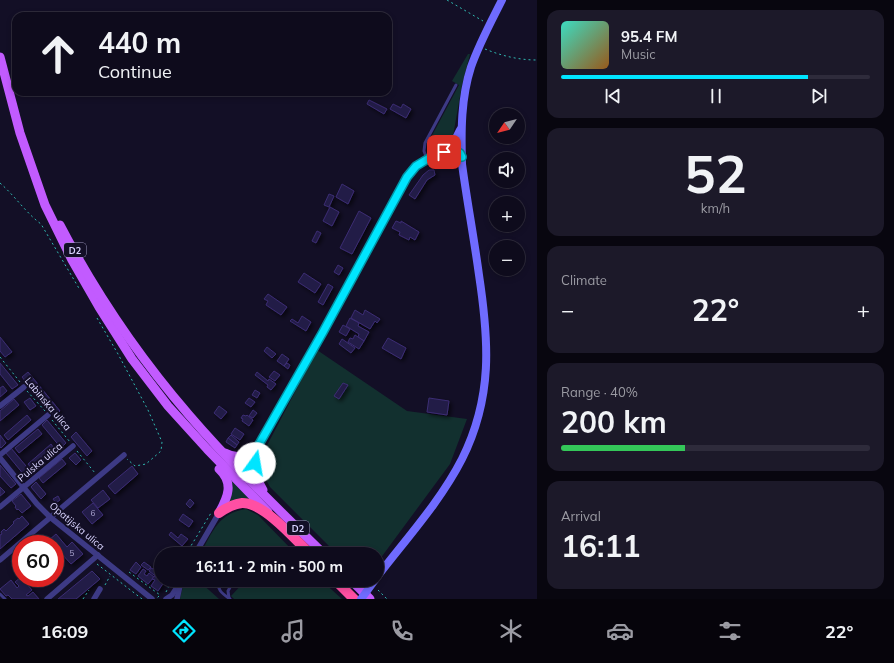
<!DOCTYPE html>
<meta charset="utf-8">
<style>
:root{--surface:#0e0b1c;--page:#1c1929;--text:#f1f3f6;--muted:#9b9ba3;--line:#2e2b3b;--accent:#00e5ff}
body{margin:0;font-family:Mulish,sans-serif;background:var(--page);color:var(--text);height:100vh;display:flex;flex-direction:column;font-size:15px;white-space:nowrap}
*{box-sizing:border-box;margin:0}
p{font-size:13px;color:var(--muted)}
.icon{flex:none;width:22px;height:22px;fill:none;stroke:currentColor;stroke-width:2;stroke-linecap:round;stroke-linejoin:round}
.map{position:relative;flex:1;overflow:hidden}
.panel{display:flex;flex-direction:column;gap:10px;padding:10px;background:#08060f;width:357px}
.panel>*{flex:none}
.guide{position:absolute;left:12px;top:12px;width:380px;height:84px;border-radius:12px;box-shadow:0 2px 6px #0003,0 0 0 1px var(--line);background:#0e0b1c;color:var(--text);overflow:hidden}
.needle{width:26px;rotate:235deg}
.fabs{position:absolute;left:489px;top:108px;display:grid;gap:8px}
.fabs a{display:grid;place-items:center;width:36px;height:36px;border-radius:50%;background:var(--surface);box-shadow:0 2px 6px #0003,0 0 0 1px var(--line);font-size:20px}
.speed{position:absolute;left:12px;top:535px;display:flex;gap:8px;font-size:20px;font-weight:700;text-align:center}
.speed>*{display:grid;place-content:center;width:52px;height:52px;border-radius:50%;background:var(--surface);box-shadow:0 2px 6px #0003,0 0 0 1px var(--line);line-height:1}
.speed .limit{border:6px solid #d22;background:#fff;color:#111}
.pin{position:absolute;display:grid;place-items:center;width:34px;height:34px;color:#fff;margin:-17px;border-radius:8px;box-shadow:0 2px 6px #0006}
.me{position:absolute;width:44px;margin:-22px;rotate:13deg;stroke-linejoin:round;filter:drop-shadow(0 0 3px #0008)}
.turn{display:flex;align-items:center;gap:14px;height:84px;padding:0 20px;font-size:18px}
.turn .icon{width:52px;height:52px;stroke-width:2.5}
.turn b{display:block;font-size:28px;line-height:34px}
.big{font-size:30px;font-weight:700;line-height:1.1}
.panel .widget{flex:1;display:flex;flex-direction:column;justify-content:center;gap:6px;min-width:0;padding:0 14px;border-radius:12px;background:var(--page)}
.panel .dial{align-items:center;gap:0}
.dial b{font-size:52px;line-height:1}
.song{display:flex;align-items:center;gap:12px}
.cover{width:48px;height:48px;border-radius:6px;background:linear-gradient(135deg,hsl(170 70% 55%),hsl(30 70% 35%))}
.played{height:4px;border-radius:2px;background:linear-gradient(90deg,var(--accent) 80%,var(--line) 80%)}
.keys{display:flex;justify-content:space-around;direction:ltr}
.heat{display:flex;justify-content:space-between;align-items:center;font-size:22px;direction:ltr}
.charge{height:6px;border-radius:3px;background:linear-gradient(90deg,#34c759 40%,var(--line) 0)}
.trip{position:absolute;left:154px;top:547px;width:230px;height:40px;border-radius:20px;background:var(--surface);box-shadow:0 2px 6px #0003,0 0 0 1px var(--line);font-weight:700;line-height:40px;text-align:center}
.menu{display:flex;height:64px;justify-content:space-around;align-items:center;background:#06040b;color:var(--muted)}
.menu .icon{width:28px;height:28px}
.menu .on{color:var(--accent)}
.menu b{font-size:18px;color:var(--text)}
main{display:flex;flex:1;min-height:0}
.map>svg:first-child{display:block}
</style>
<main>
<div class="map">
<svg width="537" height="599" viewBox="0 0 537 599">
<defs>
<filter id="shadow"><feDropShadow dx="2.5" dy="2.5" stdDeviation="2" flood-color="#0009"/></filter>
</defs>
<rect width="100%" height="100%" fill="#130f26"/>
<g fill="#12302f">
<path d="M468 54H470L462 85 453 136C449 146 441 154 429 151L427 146 428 143 459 85 452 81Z"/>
<path d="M317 350 407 411 467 419 450 464 377 563V554H337L270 487 262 472 261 462 263 453Z"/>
<path d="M254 453 256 481 232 459Z"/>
<path d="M228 478 256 504H229Z"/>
<path d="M246 509 258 515 296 554H237L232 550 228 554H200C213 532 218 513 246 509Z"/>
<path d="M185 580H201L200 582 219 599H180L181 594Z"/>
<path d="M246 580H321L342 599H234L231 596Z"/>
</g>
<g fill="#241b47" stroke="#3b2d73" filter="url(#shadow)">
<path d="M369 100 387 109 384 114 367 104Z"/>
<path d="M393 104 401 108 403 104 411 109 406 118 390 109Z"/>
<path d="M429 170H434L435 175 427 180 415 199 409 195 423 175Z"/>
<path d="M342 184 354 191 348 204 336 197Z"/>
<path d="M329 194 334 196 329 207 324 205Z"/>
<path d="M330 207 339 212 332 226 323 221Z"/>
<path d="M359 211 371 218 352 254 340 248Z"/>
<path d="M396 221 401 223V221L419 232 415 240 410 237 409 240 399 235 400 232 392 228Z"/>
<path d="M317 231 321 233 316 243 312 241Z"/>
<path d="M338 265 343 268 339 275 334 272Z"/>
<path d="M304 273 321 284 315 293 298 282Z"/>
<path d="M328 284 333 287 323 305 318 302Z"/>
<path d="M268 294 287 307 281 315 266 305 268 301 264 299Z"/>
<path d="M355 310 363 315 365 310 380 319 377 323 375 321 370 329 351 318Z"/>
<path d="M302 316 311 322 306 331 290 321 292 319 298 323Z"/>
<path d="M350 318 359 323 358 326 369 332 364 341 358 337 359 334 346 326Z"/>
<path d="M343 325 350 329 346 336 339 332Z"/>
<path d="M355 335 364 341 359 349 348 342 350 338 353 339Z"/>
<path d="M0 337 12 352 5 357 0 351Z"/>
<path d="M388 338 406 348 401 359 382 348Z"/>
<path d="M342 339 355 348 351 353 339 344Z"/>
<path d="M267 347 276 354 272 358 264 351Z"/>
<path d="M282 354 289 359 284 366 277 361Z"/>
<path d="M0 363 18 385 12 389 0 374Z"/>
<path d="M287 363 290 365 288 369 284 366Z"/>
<path d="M274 371 280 375 275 381 269 377Z"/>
<path d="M28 372 60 411 54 416 22 377Z"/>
<path d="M257 372 268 381 269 379 276 384 271 390 267 387 268 385 255 375Z"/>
<path d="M343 383 348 385 339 399 334 396Z"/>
<path d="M3 386 7 391 0 397V388Z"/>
<path d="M255 390 260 393 257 398 252 395Z"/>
<path d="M30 398 36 406 30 410 24 402Z"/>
<path d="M249 398 255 402 251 407 245 403Z"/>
<path d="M429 398 449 401 447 415 427 412Z"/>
<path d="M14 399 19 405 0 421V411Z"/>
<path d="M219 406 227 412 221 419 214 413Z"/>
<path d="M253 410 257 413 253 418 249 416Z"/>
<path d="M27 415 31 420 8 440 4 435Z"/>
<path d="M243 415 246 416 247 415 253 420 249 426 242 421 243 419 241 418Z"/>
<path d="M47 420 66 443 61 448 42 425Z"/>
<path d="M235 428 244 434 240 440 231 434Z"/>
<path d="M38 429 42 434 19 453 15 448Z"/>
<path d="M76 432 92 451 87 456 71 437Z"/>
<path d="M0 435 6 443 1 448 0 447Z"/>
<path d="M231 435 239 442 237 445 228 438Z"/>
<path d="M228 438 237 445 235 448 226 442Z"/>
<path d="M51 444 55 450 32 469 28 464Z"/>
<path d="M11 448 31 472 25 476 6 453Z"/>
<path d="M75 453 81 460 76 465 69 458Z"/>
<path d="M62 459 66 464 43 483 39 478Z"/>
<path d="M0 465 16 484 11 488 0 476Z"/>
<path d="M132 466 138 474 115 494 108 486Z"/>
<path d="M36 482 46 494 41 499 31 487Z"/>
<path d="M0 487 5 492 0 496Z"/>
<path d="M103 490 110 499 98 508 91 500Z"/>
<path d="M21 494 31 506 22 513 18 509 17 510 15 507 16 506 12 501Z"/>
<path d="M58 496 60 500 56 503 53 499Z"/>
<path d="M190 499 194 503 190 508 186 504Z"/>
<path d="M93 503 103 515 92 524 82 512Z"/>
<path d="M183 514 193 521 189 527 179 520Z"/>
<path d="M22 516 29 524 0 549V535L2 534 1 532 4 529 6 531 14 523 13 522 18 518 19 519Z"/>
<path d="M171 532 178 538 181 534 188 539 182 546 169 535Z"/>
<path d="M56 534 67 547 72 542 83 554 71 564 61 553 57 556 55 553V544H53L49 540Z"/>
<path d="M21 552V569L19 571 11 561Z"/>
<path d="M136 562 141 567 136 574 130 570Z"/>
<path d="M144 562 151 567 148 570 141 565Z"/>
<path d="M157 565 159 567 154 575 149 571 151 568 153 569Z"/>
<path d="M160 567H161V579L154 575Z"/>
<path d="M143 569 146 571 144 574 147 576 149 573 154 577 148 584 138 576Z"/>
<path d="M92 571 100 579 76 599H58Z"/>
<path d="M154 576 164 582 158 591 151 586 155 580 152 579Z"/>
<path d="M21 577 32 590 26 595 28 596 33 592 39 599H12L8 595 6 596 0 589 11 580 17 588 19 586 15 582Z"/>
</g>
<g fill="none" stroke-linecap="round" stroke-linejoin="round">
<g stroke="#2fb8b0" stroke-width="1" stroke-dasharray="2 3" stroke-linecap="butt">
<path d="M447 0 483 21"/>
<path d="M485 49C502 56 519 60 537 60"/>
<path d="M0 183C15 196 26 213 41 224L80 290"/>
<path d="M97 318 118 354 148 410 162 442 161 451 146 464 135 466 127 459"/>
<path d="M0 357 20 382"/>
<path d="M27 391 45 411"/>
<path d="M52 420 70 442"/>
<path d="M77 451 95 473"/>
<path d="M186 554 211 513"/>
<path d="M97 564 142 599"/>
<path d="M129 572 160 595 157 598"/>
<path d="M105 585 110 576"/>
<path d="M378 590 387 599"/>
<path d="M166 592 172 580"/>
<path d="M83 599 89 590"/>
</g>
<g stroke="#3d3a85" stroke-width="3">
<path d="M427 159 424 151 425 143 456 85"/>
<path d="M219 580C216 590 223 594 230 599"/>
<path d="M0 594 5 599"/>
<path d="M229 598 228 591 234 580"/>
</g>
<g stroke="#3d3a85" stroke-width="5.5">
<path d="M0 406 24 387"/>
<path d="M258 446 323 332 407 177C415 165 423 161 436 156 445 153 451 148 460 153L462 157 451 158 437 156"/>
<path d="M0 455 48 415"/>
<path d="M0 458 37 504 50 517 152 599"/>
<path d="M0 507 73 446"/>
<path d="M195 554 219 513"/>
<path d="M0 560 124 455"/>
<path d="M47 599 98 555"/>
<path d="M94 599 100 589"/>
<path d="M166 599 172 595 181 581"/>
<path d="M177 599 180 586"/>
</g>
<g stroke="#6f6bff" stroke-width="8">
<path d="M444 152 454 142 460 130"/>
<path d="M377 577C406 539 440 502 462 459 493 397 489 341 479 275 474 238 467 201 462 164 461 131 461 98 471 67 479 44 491 22 502 0"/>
</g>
<g stroke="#c25bff" stroke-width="9">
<path d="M0 57 20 133 45 205 72 260 99 307 132 359 168 406 207 449 268 512"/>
<path d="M60 225C95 292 139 357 189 415 231 464 278 509 324 554"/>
<path d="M258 446C254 462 254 475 263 490"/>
<path d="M225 453C238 460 248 456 258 446"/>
<path d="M219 513C228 497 234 483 219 469"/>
<path d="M351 580 370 599"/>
</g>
<g stroke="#ff4fa3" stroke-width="10">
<path d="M219 513C226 508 233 504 242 503 263 502 295 539 310 554"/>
<path d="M335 580 354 599"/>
</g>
<path stroke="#6f6bff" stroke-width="8" d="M361 599 375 580"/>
</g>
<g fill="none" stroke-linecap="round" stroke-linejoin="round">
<defs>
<path id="route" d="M255 463 258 446 323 332 407 177 416 166 431 157 437 156 451 158 462 157 460 153 454 151 444 152"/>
</defs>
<use href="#route" stroke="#0095a6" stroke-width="10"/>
<use href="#route" stroke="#00e5ff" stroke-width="7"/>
</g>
<g text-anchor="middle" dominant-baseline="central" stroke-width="4" stroke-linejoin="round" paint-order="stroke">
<g font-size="8" fill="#aca6d1">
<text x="93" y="513">6</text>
<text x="72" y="553">5</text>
</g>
<g fill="#130f26" stroke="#9e99be" stroke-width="1">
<rect x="64" y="243" width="22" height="14" rx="3"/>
<rect x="287" y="521" width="22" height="14" rx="3"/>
</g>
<g font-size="9" font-weight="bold" fill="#d9d4ff">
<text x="75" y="250">D2</text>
<text x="298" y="528">D2</text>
</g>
<g font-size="10" fill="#d9d4ff" stroke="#130f26">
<text transform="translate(48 404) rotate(50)">Labinska ulica</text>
<text transform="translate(40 462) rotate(-40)">Pulska ulica</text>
<text transform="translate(77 526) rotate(40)">Opatijska ulica</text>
</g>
</g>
</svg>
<div class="fabs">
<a><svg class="needle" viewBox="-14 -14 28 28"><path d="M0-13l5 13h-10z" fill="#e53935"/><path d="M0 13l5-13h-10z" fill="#9b9ba3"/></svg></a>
<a><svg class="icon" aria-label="sound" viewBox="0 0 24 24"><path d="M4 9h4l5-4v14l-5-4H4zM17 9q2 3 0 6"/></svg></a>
<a>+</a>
<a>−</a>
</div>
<div class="speed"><div class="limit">60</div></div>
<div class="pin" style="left:444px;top:152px;background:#d93025"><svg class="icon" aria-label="arrive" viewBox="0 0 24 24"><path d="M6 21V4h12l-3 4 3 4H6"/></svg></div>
<svg class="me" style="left:255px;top:463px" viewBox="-20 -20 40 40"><circle r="19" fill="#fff"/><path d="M0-13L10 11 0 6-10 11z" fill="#00e5ff"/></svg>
<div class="trip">16:11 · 2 min · 500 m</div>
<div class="guide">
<div class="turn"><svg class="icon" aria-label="ahead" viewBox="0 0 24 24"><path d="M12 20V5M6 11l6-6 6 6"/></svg><div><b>440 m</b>Continue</div></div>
</div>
</div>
<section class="panel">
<div class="widget">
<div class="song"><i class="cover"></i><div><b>95.4 FM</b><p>Music</p></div></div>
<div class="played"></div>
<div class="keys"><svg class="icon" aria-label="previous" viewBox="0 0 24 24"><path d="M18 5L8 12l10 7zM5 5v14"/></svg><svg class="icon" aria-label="pause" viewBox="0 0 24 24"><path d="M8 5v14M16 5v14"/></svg><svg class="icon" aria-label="next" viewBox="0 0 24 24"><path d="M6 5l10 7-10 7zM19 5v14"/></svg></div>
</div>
<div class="widget dial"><b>52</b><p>km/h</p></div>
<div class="widget"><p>Climate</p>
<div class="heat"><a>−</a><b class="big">22°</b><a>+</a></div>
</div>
<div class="widget"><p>Range · 40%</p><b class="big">200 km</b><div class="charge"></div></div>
<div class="widget"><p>Arrival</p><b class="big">16:11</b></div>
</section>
</main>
<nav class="menu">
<b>16:09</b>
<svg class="icon on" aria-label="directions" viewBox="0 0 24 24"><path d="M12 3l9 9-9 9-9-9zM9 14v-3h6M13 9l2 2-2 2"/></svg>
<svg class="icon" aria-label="music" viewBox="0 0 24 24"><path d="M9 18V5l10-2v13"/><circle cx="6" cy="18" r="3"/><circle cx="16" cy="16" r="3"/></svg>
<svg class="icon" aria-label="phone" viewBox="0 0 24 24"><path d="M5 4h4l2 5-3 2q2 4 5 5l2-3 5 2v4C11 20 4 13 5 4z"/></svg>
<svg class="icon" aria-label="climate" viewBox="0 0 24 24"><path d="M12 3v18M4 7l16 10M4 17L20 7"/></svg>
<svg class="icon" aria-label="car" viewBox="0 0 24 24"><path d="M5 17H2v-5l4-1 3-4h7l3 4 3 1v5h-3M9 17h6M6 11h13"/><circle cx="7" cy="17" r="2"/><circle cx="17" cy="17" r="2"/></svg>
<svg class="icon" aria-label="filters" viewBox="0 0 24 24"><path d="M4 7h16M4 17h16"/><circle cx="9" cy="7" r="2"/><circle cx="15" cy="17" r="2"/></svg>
<b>22°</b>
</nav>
